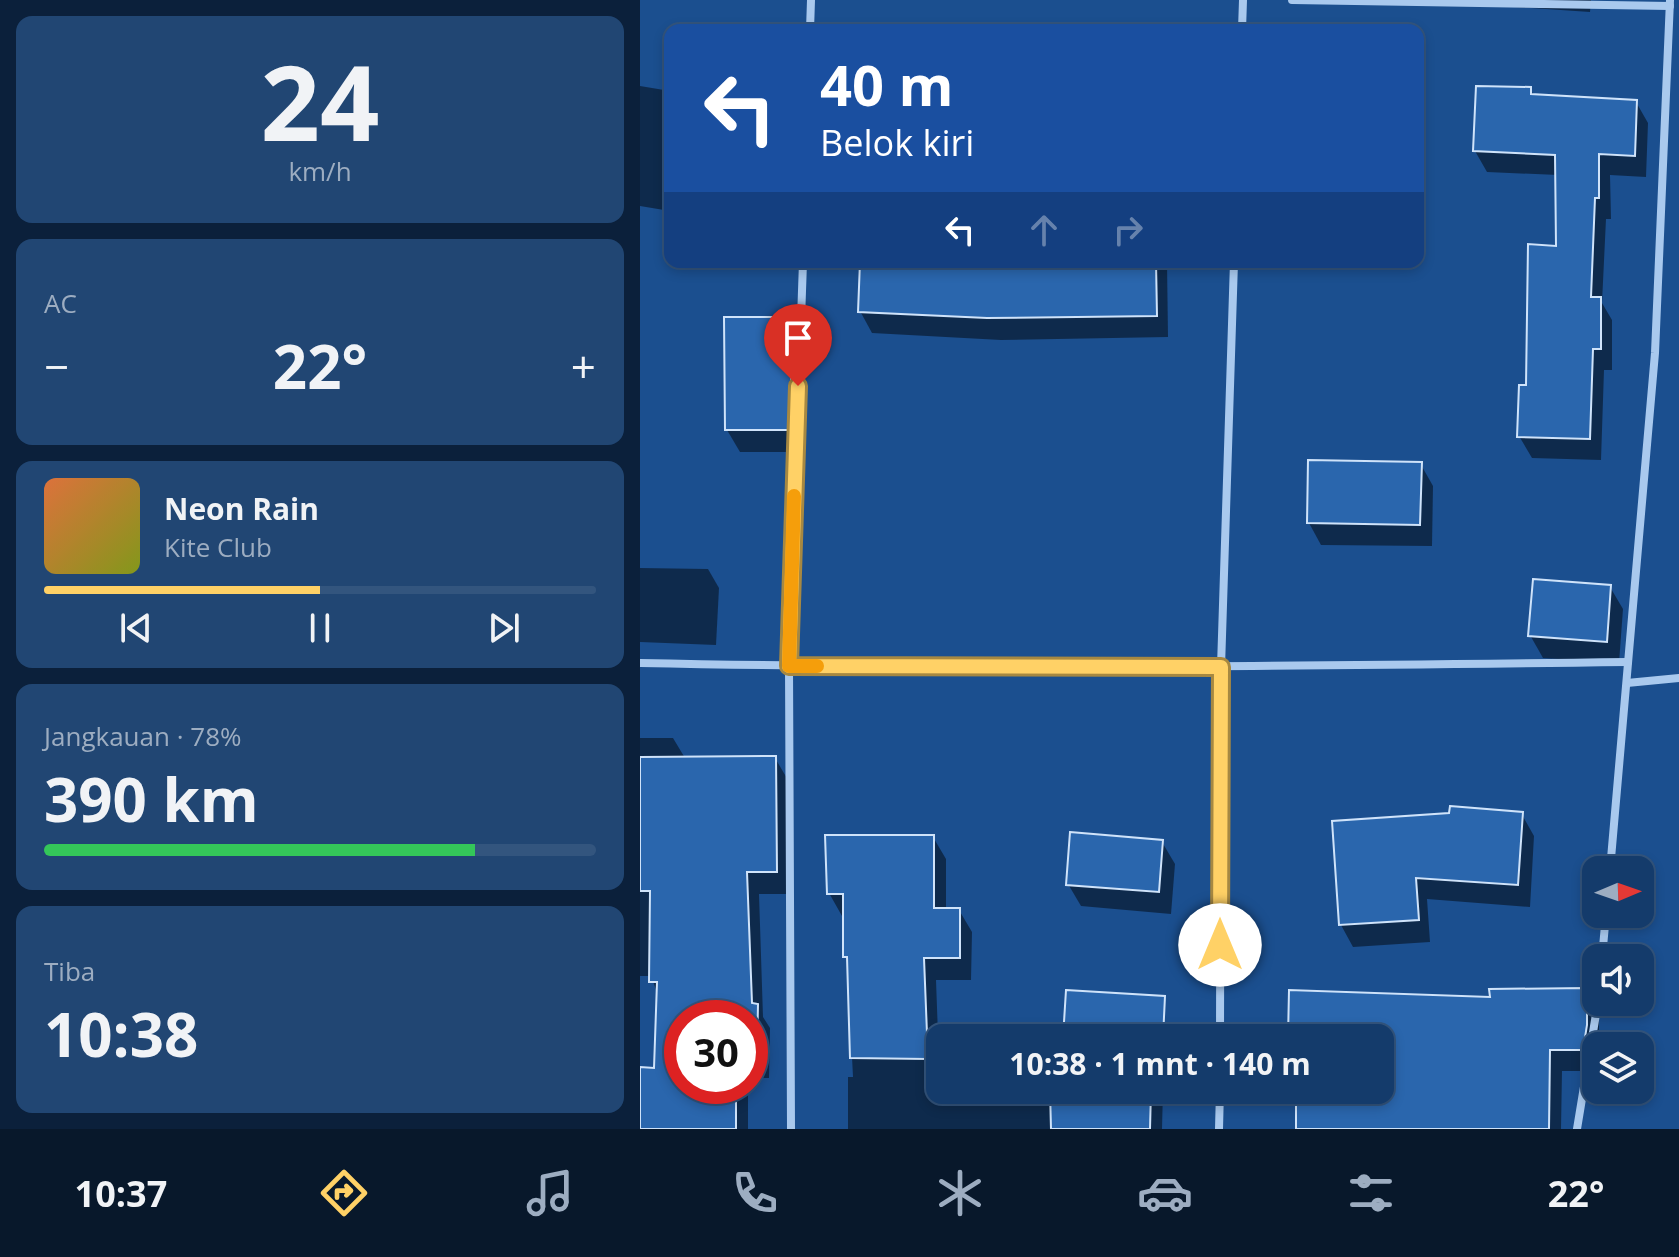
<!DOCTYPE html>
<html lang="id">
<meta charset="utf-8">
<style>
:root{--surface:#143b6b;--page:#214673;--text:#f1f3f6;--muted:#9dadc1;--line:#33557e;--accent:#ffd166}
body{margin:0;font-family:"Open Sans",sans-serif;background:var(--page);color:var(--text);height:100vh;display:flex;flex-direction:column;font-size:30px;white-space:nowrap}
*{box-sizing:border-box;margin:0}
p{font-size:26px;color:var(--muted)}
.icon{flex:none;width:44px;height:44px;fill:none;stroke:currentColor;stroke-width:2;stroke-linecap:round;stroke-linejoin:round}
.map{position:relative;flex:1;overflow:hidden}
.drawer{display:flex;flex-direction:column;gap:16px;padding:16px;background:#0b203b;width:640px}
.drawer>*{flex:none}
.banner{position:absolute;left:24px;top:24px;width:760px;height:244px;border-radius:16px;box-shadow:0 4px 12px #0003,0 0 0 2px var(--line);background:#1a4fa0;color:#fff;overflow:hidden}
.needle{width:52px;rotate:88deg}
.fabs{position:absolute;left:942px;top:856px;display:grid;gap:16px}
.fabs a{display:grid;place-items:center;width:72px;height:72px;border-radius:16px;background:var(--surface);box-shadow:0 4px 12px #0003,0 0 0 2px var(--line);font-size:40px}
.speed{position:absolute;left:24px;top:1000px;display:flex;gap:16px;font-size:40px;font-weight:700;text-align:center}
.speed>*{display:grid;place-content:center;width:104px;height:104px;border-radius:50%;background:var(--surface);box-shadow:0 4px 12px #0003,0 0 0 2px var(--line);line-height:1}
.speed .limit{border:12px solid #d22;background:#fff;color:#111}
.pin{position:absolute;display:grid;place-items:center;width:68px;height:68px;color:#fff;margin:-82px -34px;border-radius:50% 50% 50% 0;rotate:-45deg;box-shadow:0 0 8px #0007}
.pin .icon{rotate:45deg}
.me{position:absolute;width:88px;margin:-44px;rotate:0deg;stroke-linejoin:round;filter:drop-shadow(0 0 6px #0008)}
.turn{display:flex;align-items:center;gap:28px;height:168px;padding:0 24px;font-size:36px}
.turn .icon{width:104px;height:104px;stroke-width:2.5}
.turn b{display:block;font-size:56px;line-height:68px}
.lanes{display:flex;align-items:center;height:76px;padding:0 24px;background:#0003;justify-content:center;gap:40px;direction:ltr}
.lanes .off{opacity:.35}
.big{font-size:60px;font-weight:700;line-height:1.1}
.drawer .widget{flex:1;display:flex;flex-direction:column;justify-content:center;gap:12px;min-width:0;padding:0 28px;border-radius:16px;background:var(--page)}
.drawer .dial{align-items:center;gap:0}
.dial b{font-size:104px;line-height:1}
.song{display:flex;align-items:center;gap:24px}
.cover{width:96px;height:96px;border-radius:12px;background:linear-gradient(135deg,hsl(20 70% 55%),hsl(70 70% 35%))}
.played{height:8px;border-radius:4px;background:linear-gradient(90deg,var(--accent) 50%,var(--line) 50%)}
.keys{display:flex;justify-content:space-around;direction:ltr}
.heat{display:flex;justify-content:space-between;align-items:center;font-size:44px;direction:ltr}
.charge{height:12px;border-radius:6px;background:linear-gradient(90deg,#34c759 78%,var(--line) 0)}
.trip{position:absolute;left:286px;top:1024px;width:468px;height:80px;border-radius:16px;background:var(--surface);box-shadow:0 4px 12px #0003,0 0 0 2px var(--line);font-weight:700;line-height:80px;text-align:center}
.menu{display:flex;height:128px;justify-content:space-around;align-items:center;background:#08182b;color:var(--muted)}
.menu .icon{width:56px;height:56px}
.menu .current{color:var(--accent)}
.menu b{font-size:36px;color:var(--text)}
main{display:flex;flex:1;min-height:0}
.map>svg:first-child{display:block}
</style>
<main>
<section class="drawer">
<div class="widget dial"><b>24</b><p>km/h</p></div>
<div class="widget"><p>AC</p>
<div class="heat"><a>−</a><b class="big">22°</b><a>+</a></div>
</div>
<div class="widget">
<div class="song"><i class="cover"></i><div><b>Neon Rain</b><p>Kite Club</p></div></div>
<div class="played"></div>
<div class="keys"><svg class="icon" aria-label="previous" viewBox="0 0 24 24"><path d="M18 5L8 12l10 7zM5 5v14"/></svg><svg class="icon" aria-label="pause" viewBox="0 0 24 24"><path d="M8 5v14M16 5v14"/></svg><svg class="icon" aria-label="next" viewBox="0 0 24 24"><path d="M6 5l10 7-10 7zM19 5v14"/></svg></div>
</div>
<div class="widget"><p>Jangkauan · 78%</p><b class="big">390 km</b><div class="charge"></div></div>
<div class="widget"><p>Tiba</p><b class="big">10:38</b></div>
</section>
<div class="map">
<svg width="1039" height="1129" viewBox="0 0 1039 1129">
<rect width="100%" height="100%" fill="#1b4f8f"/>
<g fill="#0007">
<path d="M857 0H951L950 12 860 6Z"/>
<path d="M0 86 30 91V211L0 206Z"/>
<path d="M890 89 895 97 996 102 1008 123 1006 177 970 175 971 219H966L962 303 972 320V370H964L961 460 892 458 879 436 918 248V175L847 172 835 151Z"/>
<path d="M222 262H527L528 337 361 340 232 333 220 311Z"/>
<path d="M152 319 164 342 162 452H100L87 430Z"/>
<path d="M780 463 793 486 792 546 681 545 669 523Z"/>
<path d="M0 568 68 569 79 588 76 645 0 642Z"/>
<path d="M970 587 983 609 979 663 903 658 890 635Z"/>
<path d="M0 738H33L45 758H135L148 780 149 894H119L123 1017 130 1028 129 1078H110V1018H42V1086H108V1129H0V1069L16 1070 18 995 11 976H0Z"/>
<path d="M881 813 894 836 890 907 787 899 790 942 713 947 701 925 811 815Z"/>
<path d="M293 837 306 859V910H319L332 932 331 980H296L300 1090H523L522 1129H208V1077H213L205 916H202L189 893Z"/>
<path d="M522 842 535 864 531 914 441 906 428 884Z"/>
<path d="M946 990 959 1012V1046H956L955 1071H922L921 1129H658V1090H740V1038H650L852 999Z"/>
</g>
<g fill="#2a66ad" stroke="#cfe3fa" stroke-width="2">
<path d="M836 86 891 87V94L997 100 995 156 959 154V198H955L951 297H961V349H953L950 439 877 437 879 385H886L888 244 916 246 915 155 833 151Z"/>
<path d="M220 262H516L517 316 347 318 218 312Z"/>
<path d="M84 317H153L150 430H85Z"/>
<path d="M668 460 782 462 780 525 667 523Z"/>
<path d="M893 579 971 585 967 642 888 636Z"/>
<path d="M136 756 137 872H107L112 1003 118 1004 117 1056H110V1018H42V1086H96V1129H0V1067L14 1068 17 982H9L10 891H0V757Z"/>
<path d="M810 806 883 812 878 885 776 878 779 920 699 925 692 821 809 813Z"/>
<path d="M430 832 523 840 519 892 426 885Z"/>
<path d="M185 835H294V908H320V958H284L288 1059 210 1058 207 957H203V894H187Z"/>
<path d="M947 988V1025L943 1050H910L909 1129H656V1090H740V1038H648L649 990 850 997 849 989Z"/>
<path d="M426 990 525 996 523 1038H414H423Z"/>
<path d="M410 1090H511L510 1129H411Z"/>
</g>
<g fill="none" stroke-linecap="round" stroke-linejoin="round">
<g stroke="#a9c9ee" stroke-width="8">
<path d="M652 0 1030 6"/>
<path d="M170 30 171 0"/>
<path d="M602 30 603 0"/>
<path d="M0 663C329 670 659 666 988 662"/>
<path d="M987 683 1039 678"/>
<path d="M970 870 1015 353 1030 0"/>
<path d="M962 958 966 914"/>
<path d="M580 1038 581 667 594 262"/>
<path d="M151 1129 149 666 163 262"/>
<path d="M579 1129 580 1090"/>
<path d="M937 1129 958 1002"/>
</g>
</g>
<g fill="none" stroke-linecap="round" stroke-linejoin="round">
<defs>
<path id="route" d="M158 386 149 666 581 667 580 945"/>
</defs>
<use href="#route" stroke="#a68842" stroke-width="20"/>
<use href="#route" stroke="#ffd166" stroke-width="14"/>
<path stroke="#f59e0b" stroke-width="14" d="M154 496 149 666H177"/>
</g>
</svg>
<div class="fabs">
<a><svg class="needle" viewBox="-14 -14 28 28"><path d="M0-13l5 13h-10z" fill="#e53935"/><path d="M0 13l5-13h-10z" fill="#9dadc1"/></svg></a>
<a><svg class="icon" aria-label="sound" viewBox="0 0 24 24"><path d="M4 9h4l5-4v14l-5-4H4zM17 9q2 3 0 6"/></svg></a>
<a><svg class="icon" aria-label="layers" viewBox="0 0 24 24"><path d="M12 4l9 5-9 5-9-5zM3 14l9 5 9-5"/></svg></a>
</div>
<div class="speed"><div class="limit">30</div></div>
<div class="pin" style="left:158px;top:386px;background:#d93025"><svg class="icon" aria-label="arrive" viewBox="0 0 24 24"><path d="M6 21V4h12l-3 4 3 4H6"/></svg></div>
<svg class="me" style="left:580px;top:945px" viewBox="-20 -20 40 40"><circle r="19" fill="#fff"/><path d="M0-13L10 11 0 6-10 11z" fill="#ffd166"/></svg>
<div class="trip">10:38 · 1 mnt · 140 m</div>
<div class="banner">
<div class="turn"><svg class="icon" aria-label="left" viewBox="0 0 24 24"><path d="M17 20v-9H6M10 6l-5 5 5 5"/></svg><div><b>40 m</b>Belok kiri</div></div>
<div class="lanes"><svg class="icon" aria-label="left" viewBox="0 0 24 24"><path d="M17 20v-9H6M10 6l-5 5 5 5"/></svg><svg class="icon off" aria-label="ahead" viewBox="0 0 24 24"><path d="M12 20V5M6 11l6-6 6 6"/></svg><svg class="icon off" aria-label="right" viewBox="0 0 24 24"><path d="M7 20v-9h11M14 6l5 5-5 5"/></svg></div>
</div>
</div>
</main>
<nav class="menu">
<b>10:37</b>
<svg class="icon current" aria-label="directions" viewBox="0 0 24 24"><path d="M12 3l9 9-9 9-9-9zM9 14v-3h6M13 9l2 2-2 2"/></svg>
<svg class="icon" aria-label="music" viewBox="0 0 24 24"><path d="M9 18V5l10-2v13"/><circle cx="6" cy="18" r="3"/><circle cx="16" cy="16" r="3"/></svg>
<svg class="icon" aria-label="phone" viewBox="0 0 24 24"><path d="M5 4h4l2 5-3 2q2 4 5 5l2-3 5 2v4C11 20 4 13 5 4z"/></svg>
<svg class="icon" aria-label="climate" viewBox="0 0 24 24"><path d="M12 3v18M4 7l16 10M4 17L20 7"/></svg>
<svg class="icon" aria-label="car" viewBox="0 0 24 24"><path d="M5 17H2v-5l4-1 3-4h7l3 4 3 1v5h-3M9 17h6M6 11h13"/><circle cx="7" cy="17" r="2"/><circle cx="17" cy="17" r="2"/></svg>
<svg class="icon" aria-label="filters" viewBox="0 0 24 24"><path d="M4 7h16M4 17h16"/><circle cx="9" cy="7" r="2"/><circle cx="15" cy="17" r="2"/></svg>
<b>22°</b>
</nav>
